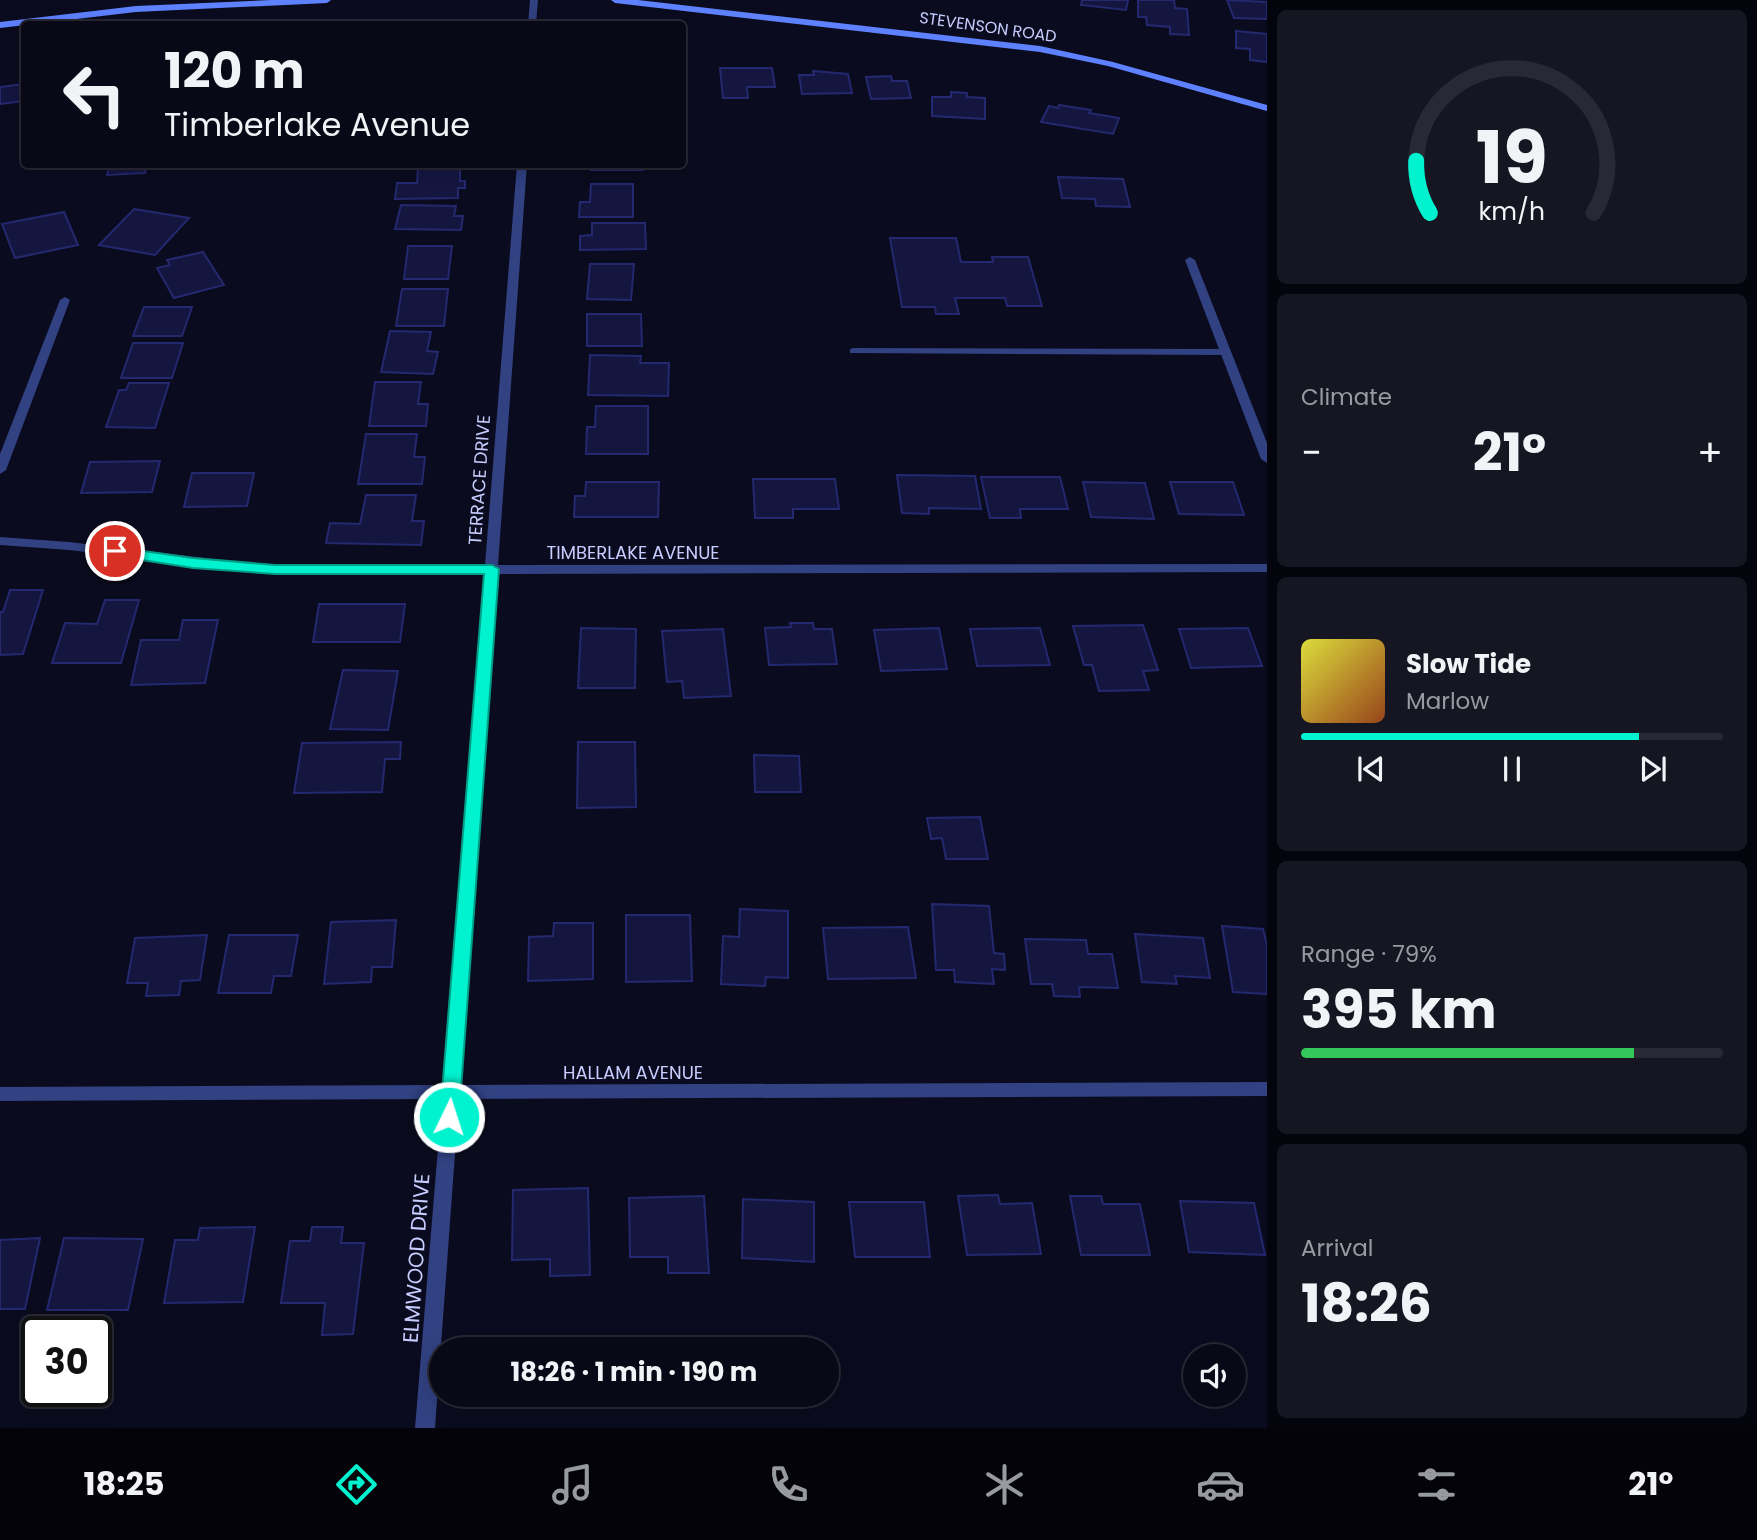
<!DOCTYPE html>
<meta charset="utf-8">
<style>
:root{--surface:#080816;--page:#161623;--text:#f1f3f6;--muted:#989aa1;--line:#292935;--accent:#00f2cf}
body{margin:0;font-family:Poppins,sans-serif;background:var(--page);color:var(--text);height:100vh;display:flex;flex-direction:column;font-size:26px;white-space:nowrap}
*{box-sizing:border-box;margin:0}
p{font-size:23px;color:var(--muted)}
.icon{flex:none;width:38px;height:38px;fill:none;stroke:currentColor;stroke-width:2;stroke-linecap:round;stroke-linejoin:round}
.map{position:relative;flex:1;overflow:hidden}
.details{display:flex;flex-direction:column;gap:10px;padding:10px;background:#04040c;width:490px}
.details>*{flex:none}
.hud{position:absolute;left:21px;top:21px;width:665px;height:147px;border-radius:7px;box-shadow:0 4px 18px #0003,0 0 0 2px var(--line);background:#080816;color:var(--text);overflow:hidden}
.controls{position:absolute;left:1183px;top:1344px;display:grid;gap:14px}
.controls a{display:grid;place-items:center;width:63px;height:63px;border-radius:50%;background:var(--surface);box-shadow:0 4px 18px #0003,0 0 0 2px var(--line);font-size:35px}
.speed{position:absolute;left:21px;top:1316px;display:flex;gap:14px;font-size:35px;font-weight:700;text-align:center}
.speed>*{display:grid;place-content:center;width:91px;height:91px;border-radius:50%;background:var(--surface);box-shadow:0 4px 18px #0003,0 0 0 2px var(--line);line-height:1}
.speed .limit{border:4px solid #111;border-radius:10px;background:#fff;color:#111}
.pin{position:absolute;display:grid;place-items:center;width:60px;height:60px;color:#fff;margin:-30px;border:4px solid #fff;border-radius:50%;box-shadow:0 2px 7px #0007}
.me{position:absolute;width:77px;margin:-38px;rotate:4deg;stroke-linejoin:round;filter:drop-shadow(0 0 5px #0008)}
.turn{display:flex;align-items:center;gap:24px;height:147px;padding:0 28px;font-size:32px}
.turn .icon{width:91px;height:91px;stroke-width:2.5}
.turn b{display:block;font-size:49px;line-height:60px}
.big{font-size:52px;font-weight:700;line-height:1.1}
.details .tile{flex:1;display:flex;flex-direction:column;justify-content:center;gap:10px;min-width:0;padding:0 24px;border-radius:10px;background:var(--page)}
.details .dial{align-items:center;gap:0}
.dial svg{height:182px;overflow:visible;fill:none;stroke:var(--line);stroke-width:7;stroke-linecap:round;text-anchor:middle}
.dial text{fill:var(--text);stroke:none}
.song{display:flex;align-items:center;gap:21px}
.cover{width:84px;height:84px;border-radius:10px;background:linear-gradient(135deg,hsl(60 70% 55%),hsl(20 70% 35%))}
.played{height:7px;border-radius:4px;background:linear-gradient(90deg,var(--accent) 80%,var(--line) 80%)}
.keys{display:flex;justify-content:space-around;direction:ltr}
.heat{display:flex;justify-content:space-between;align-items:center;font-size:38px;direction:ltr}
.charge{height:10px;border-radius:5px;background:linear-gradient(90deg,#34c759 79%,var(--line) 0)}
.trip{position:absolute;left:429px;top:1337px;width:410px;height:70px;border-radius:35px;background:var(--surface);box-shadow:0 4px 18px #0003,0 0 0 2px var(--line);font-weight:700;line-height:70px;text-align:center}
.menu{display:flex;height:112px;justify-content:space-around;align-items:center;background:#030309;color:var(--muted)}
.menu .icon{width:49px;height:49px}
.menu .on{color:var(--accent)}
.menu b{font-size:32px;color:var(--text)}
main{display:flex;flex:1;min-height:0}
.map>svg:first-child{display:block}
</style>
<main>
<div class="map">
<svg width="1267" height="1428" viewBox="0 0 1267 1428">
<rect width="100%" height="100%" fill="#0a0b1e"/>
<g fill="#141640" stroke="#24286e" stroke-width="2">
<path d="M1082 0H1128L1126 10 1081 5Z"/>
<path d="M1138 0H1174L1175 8 1187 9 1189 35 1170 34V27L1147 25 1146 17H1138Z"/>
<path d="M1227 0 1267 2V19L1234 18Z"/>
<path d="M1236 31 1267 34V62L1250 60V49L1236 48Z"/>
<path d="M720 68H772L775 87H747L748 98H723Z"/>
<path d="M813 71 848 74 852 93 802 94 799 75H814Z"/>
<path d="M891 76 892 81H907L911 98 871 99 866 77Z"/>
<path d="M24 84V101L0 104V87Z"/>
<path d="M951 92 967 93V97L985 98V119L932 116V97H951Z"/>
<path d="M1059 105 1091 110 1089 113 1119 118 1113 134 1041 122 1049 106 1058 108Z"/>
<path d="M110 164H147L145 173 107 175Z"/>
<rect x="591" y="164" width="52" height="6"/>
<path d="M460 167V181H465V188H458V198L395 199 397 183H417L418 168Z"/>
<path d="M1058 177 1123 179 1130 207 1096 206 1095 199 1062 198Z"/>
<path d="M591 184H633V217H579L580 202H590Z"/>
<path d="M401 205 456 206 454 216H463L461 230 395 229Z"/>
<path d="M134 209 189 218 155 255 99 245Z"/>
<path d="M64 212 78 245 15 258 2 224Z"/>
<path d="M592 223H645L646 249 580 250V236L592 235Z"/>
<path d="M890 238H956L961 262H993L992 257H1028L1042 306H1007L1005 298H955L959 314H936L935 307H902Z"/>
<path d="M408 246H452L448 279H404Z"/>
<path d="M203 252 224 285 174 298 157 268 170 265 167 260Z"/>
<path d="M590 264H634L631 300 587 299Z"/>
<path d="M402 289H448L444 326H396Z"/>
<path d="M144 307H192L182 336H133Z"/>
<path d="M587 314H641L642 346H587Z"/>
<path d="M390 331 431 332 427 351 438 352 433 374 381 372Z"/>
<path d="M133 343H183L172 378H121Z"/>
<path d="M590 355 641 356 640 363H669L668 396 588 395Z"/>
<path d="M375 382H421L418 404H428L426 426H369Z"/>
<path d="M129 383H169L155 428 106 427 119 390H126Z"/>
<path d="M596 406H648V454H586L587 427H595Z"/>
<path d="M366 434H417L414 457H425L422 484H358Z"/>
<path d="M160 461 152 492 81 493 90 462Z"/>
<path d="M192 473H254L247 506 184 507Z"/>
<path d="M897 475 975 476 981 509 929 508V514L902 513Z"/>
<path d="M981 477H1060L1068 509H1020L1021 518H990Z"/>
<path d="M753 479H835L839 509H793V518H755Z"/>
<path d="M586 482H659L658 517H574L575 496H585Z"/>
<path d="M1083 482 1145 483 1154 519 1091 517Z"/>
<path d="M1170 482H1233L1244 515 1179 514Z"/>
<path d="M366 495H416L412 521H424L421 545 326 543 330 523 360 524Z"/>
<path d="M10 590H43L23 654 0 655V612H3Z"/>
<path d="M105 600H139L121 663H52L65 623 97 624Z"/>
<path d="M319 604H405L400 642H313Z"/>
<path d="M183 620H218L205 683 131 685 141 640H179Z"/>
<path d="M790 623H813L814 629H832L837 664 769 665 765 628 791 627Z"/>
<path d="M1143 625 1158 670 1143 671 1149 690 1099 691 1092 665H1084L1073 626Z"/>
<path d="M581 628 636 629 635 688H578Z"/>
<path d="M939 628 947 669 881 671 874 630Z"/>
<path d="M1040 628 1050 665 977 666 970 629Z"/>
<path d="M1248 628 1262 666 1191 668 1179 629Z"/>
<path d="M723 629 731 696 684 698 682 681 667 682 662 631Z"/>
<path d="M343 670 398 671 388 730 330 729Z"/>
<path d="M401 742 400 759H385L382 792 294 793 302 743Z"/>
<path d="M578 742H635L636 807 577 808Z"/>
<path d="M754 755 799 756 801 792H755Z"/>
<path d="M980 817 988 859H946L942 838 931 839 927 818Z"/>
<path d="M932 904 989 906 994 953 1004 954 1005 970 992 969 994 984 955 982 954 970H936Z"/>
<path d="M740 909 788 911V978L766 977 765 986 721 984 723 936 739 937Z"/>
<path d="M626 915H690L692 981 626 982Z"/>
<path d="M396 920 392 967H372L371 982 324 984 331 922Z"/>
<path d="M554 923H593V979L528 981 529 937 553 936Z"/>
<path d="M1222 926 1263 929 1267 945V994L1233 992Z"/>
<path d="M908 927 916 978 828 979 823 928Z"/>
<path d="M1135 934 1203 938 1210 978 1175 976 1177 984 1142 982Z"/>
<path d="M207 935 200 980 181 981 179 995 146 996 148 983H127L135 938Z"/>
<path d="M229 935H298L291 976H274L271 993H218Z"/>
<path d="M1025 939 1086 940 1088 954H1112L1118 988 1079 987 1080 997 1054 996 1052 984H1031Z"/>
<path d="M588 1188 590 1275 550 1276V1259L512 1260 513 1190Z"/>
<path d="M998 1195 1000 1204 1032 1203 1041 1254 967 1255 958 1196Z"/>
<path d="M704 1196 709 1273H668V1257H630L629 1198Z"/>
<path d="M1070 1196H1101L1103 1204H1140L1150 1255H1081Z"/>
<path d="M743 1199 814 1202V1262L742 1258Z"/>
<path d="M1180 1201 1254 1203 1265 1255 1189 1252Z"/>
<path d="M849 1202H924L930 1257H855Z"/>
<path d="M255 1227 243 1302 164 1303 175 1240H198L200 1228Z"/>
<path d="M312 1227H343L341 1243H364L353 1334 322 1335 325 1303H281L290 1241H310Z"/>
<path d="M40 1238 25 1309H0V1240Z"/>
<path d="M64 1238 143 1239 128 1310H47Z"/>
</g>
<g fill="none" stroke-linecap="round" stroke-linejoin="round">
<path fill="#314181" fill-rule="evenodd" d="M854 348 1225 349 1231 352 1225 355 850 353V349Z"/>
<g fill="#314181" fill-rule="evenodd">
<path d="M530 0H538L536 24H528Z"/>
<path d="M517 164H527L498 565 1267 564V572L497 574 460 1085 1267 1082V1096L459 1099 435 1428H415L442 1099 0 1101V1087L443 1085 484 574H274L69 550 0 545V537L69 542 274 566 485 565Z"/>
<path d="M1190 257 1195 260 1267 443V463L1261 459 1185 260Z"/>
<path d="M65 297 70 300 6 470 0 474V454L60 300Z"/>
</g>
<g fill="#5e81ff" fill-rule="evenodd">
<path d="M271 0H331L327 3 136 12 0 28V22L136 6Z"/>
<path d="M611 0H638L1040 46 1113 62 1267 105V111L1108 66 1040 52 615 3Z"/>
</g>
</g>
<path fill="#00f2cf" stroke="#009d87" stroke-width="2" d="M115 547 193 558 275 565H492L499 569 459 1117 456 1123 449 1126 442 1123 440 1117 484 574H275L193 568 110 555 108 551 110 548Z"/>
<g text-anchor="middle" dominant-baseline="central" stroke-width="7" stroke-linejoin="round" paint-order="stroke">
<g font-size="16" fill="#c7ceff" stroke="#0a0b1e">
<text transform="translate(988 27) rotate(8)">STEVENSON ROAD</text>
</g>
<g font-size="18" fill="#c7ceff" stroke="#0a0b1e">
<text transform="translate(479 480) rotate(-86)">TERRACE DRIVE</text>
<text x="633" y="552">TIMBERLAKE AVENUE</text>
<text x="633" y="1072">HALLAM AVENUE</text>
</g>
<g font-size="21" fill="#c7ceff" stroke="#0a0b1e">
<text transform="translate(416 1258) rotate(-86)">ELMWOOD DRIVE</text>
</g>
</g>
</svg>
<div class="controls">
<a><svg class="icon" aria-label="sound" viewBox="0 0 24 24"><path d="M4 9h4l5-4v14l-5-4H4zM17 9q2 3 0 6"/></svg></a>
</div>
<div class="speed"><div class="limit">30</div></div>
<div class="pin" style="left:115px;top:551px;background:#d93025"><svg class="icon" aria-label="arrive" viewBox="0 0 24 24"><path d="M6 21V4h12l-3 4 3 4H6"/></svg></div>
<svg class="me" style="left:449px;top:1117px" viewBox="-20 -20 40 40"><circle r="17" fill="#00f2cf" stroke="#fff" stroke-width="3"/><path d="M0-11L8 9 0 5-8 9z" fill="#fff"/></svg>
<div class="trip">18:26 · 1 min · 190 m</div>
<div class="hud">
<div class="turn"><svg class="icon" aria-label="left" viewBox="0 0 24 24"><path d="M17 20v-9H6M10 6l-5 5 5 5"/></svg><div><b>120 m</b>Timberlake Avenue</div></div>
</div>
</div>
<section class="details">
<div class="tile dial"><svg viewBox="0 0 100 80">
<path d="M14 69A42 42 0 1 1 86 69"/>
<path d="M14 69A42 42 0 0 1 8 46" stroke="#00f2cf"/>
<text x="50" y="56" font-size="32" font-weight="700">19</text>
<text x="50" y="72" font-size="11">km/h</text>
</svg></div>
<div class="tile"><p>Climate</p>
<div class="heat"><a>−</a><b class="big">21°</b><a>+</a></div>
</div>
<div class="tile">
<div class="song"><i class="cover"></i><div><b>Slow Tide</b><p>Marlow</p></div></div>
<div class="played"></div>
<div class="keys"><svg class="icon" aria-label="previous" viewBox="0 0 24 24"><path d="M18 5L8 12l10 7zM5 5v14"/></svg><svg class="icon" aria-label="pause" viewBox="0 0 24 24"><path d="M8 5v14M16 5v14"/></svg><svg class="icon" aria-label="next" viewBox="0 0 24 24"><path d="M6 5l10 7-10 7zM19 5v14"/></svg></div>
</div>
<div class="tile"><p>Range · 79%</p><b class="big">395 km</b><div class="charge"></div></div>
<div class="tile"><p>Arrival</p><b class="big">18:26</b></div>
</section>
</main>
<nav class="menu">
<b>18:25</b>
<svg class="icon on" aria-label="directions" viewBox="0 0 24 24"><path d="M12 3l9 9-9 9-9-9zM9 14v-3h6M13 9l2 2-2 2"/></svg>
<svg class="icon" aria-label="music" viewBox="0 0 24 24"><path d="M9 18V5l10-2v13"/><circle cx="6" cy="18" r="3"/><circle cx="16" cy="16" r="3"/></svg>
<svg class="icon" aria-label="phone" viewBox="0 0 24 24"><path d="M5 4h4l2 5-3 2q2 4 5 5l2-3 5 2v4C11 20 4 13 5 4z"/></svg>
<svg class="icon" aria-label="climate" viewBox="0 0 24 24"><path d="M12 3v18M4 7l16 10M4 17L20 7"/></svg>
<svg class="icon" aria-label="car" viewBox="0 0 24 24"><path d="M5 17H2v-5l4-1 3-4h7l3 4 3 1v5h-3M9 17h6M6 11h13"/><circle cx="7" cy="17" r="2"/><circle cx="17" cy="17" r="2"/></svg>
<svg class="icon" aria-label="filters" viewBox="0 0 24 24"><path d="M4 7h16M4 17h16"/><circle cx="9" cy="7" r="2"/><circle cx="15" cy="17" r="2"/></svg>
<b>21°</b>
</nav>
